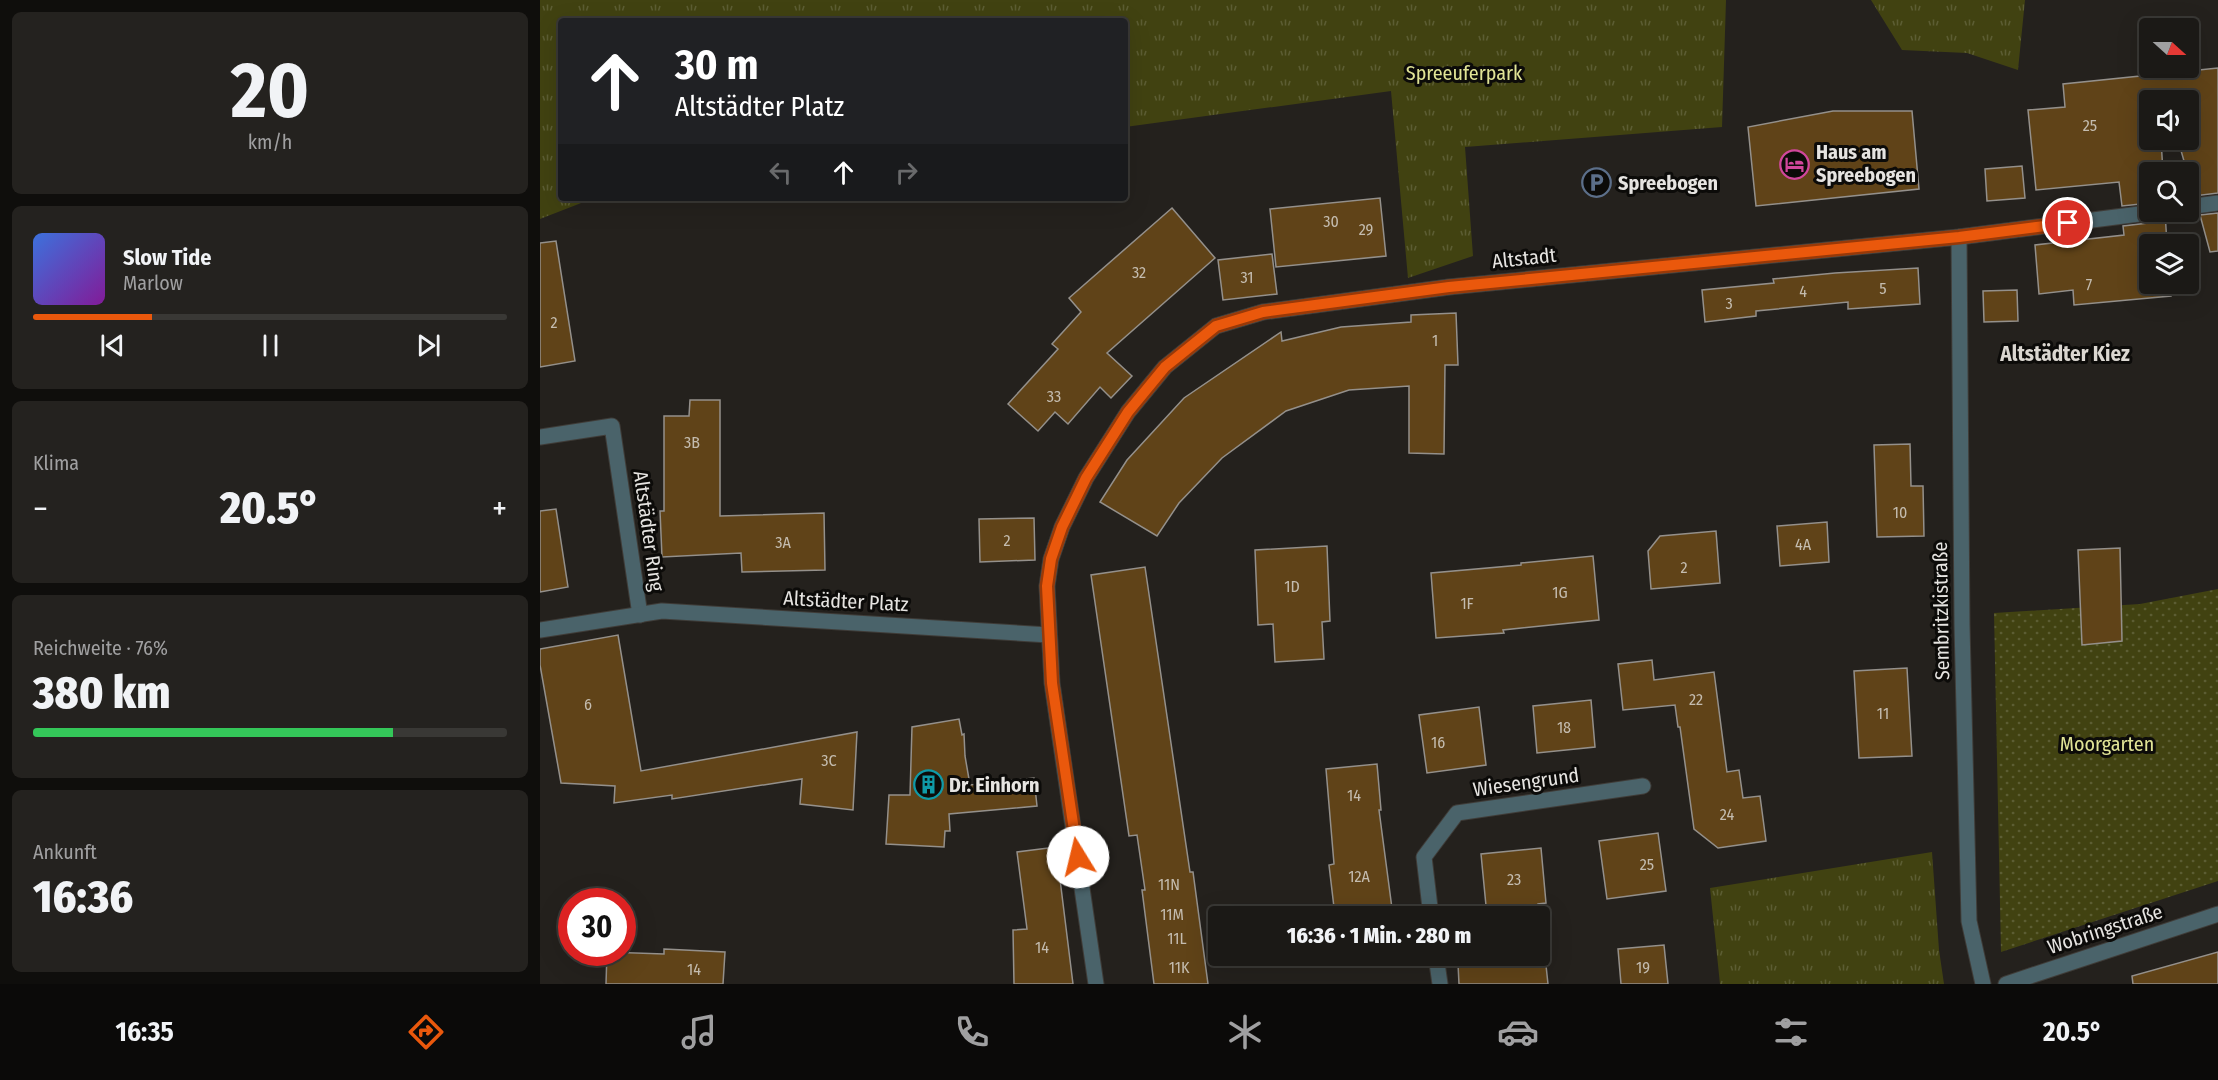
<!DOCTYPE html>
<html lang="de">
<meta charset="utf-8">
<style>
:root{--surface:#1b1916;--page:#24221f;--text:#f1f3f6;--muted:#a0a0a1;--line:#393835;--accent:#ea580c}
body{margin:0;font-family:"Fira Sans Condensed",sans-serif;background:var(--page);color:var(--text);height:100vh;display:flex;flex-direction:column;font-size:22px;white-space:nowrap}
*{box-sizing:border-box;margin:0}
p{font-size:20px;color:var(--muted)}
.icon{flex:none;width:33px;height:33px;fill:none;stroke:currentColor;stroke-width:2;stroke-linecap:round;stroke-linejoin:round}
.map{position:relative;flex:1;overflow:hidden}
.sheet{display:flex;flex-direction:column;gap:12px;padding:12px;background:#0f0e0c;width:540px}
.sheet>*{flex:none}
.hud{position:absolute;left:18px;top:18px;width:570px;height:183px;border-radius:6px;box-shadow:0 6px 24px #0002,0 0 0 2px var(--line);background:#202124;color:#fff;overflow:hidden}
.needle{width:39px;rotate:111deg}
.controls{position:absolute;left:1599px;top:18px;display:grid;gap:12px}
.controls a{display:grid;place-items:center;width:60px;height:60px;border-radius:6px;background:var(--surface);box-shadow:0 6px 24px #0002,0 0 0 2px var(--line);font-size:30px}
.speed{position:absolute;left:18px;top:888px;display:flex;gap:12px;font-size:30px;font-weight:700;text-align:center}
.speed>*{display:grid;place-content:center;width:78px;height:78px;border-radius:50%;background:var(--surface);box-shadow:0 6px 24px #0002,0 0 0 2px var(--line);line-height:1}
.speed .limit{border:9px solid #d22;background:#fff;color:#111}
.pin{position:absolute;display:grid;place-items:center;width:51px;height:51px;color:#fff;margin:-26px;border:3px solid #fff;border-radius:50%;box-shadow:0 2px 6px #0007}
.me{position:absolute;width:66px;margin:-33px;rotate:351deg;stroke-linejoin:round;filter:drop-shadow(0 0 4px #0008)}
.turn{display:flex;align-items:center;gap:21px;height:126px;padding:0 18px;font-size:27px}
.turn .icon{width:78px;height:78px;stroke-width:2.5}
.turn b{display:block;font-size:42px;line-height:51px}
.lanes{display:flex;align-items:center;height:57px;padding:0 18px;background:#0003;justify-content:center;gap:30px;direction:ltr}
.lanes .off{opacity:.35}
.big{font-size:45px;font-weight:800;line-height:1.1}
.sheet .tile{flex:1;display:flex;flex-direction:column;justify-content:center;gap:9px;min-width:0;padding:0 21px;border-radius:9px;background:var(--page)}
.sheet .dial{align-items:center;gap:0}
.dial b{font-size:78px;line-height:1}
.song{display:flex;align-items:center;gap:18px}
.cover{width:72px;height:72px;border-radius:9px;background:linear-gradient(135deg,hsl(220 70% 55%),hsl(290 70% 35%))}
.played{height:6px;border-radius:3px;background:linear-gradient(90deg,var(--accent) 25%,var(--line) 25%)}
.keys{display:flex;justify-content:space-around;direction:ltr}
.heat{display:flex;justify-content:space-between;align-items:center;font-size:33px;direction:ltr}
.charge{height:9px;border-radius:4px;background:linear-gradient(90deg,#34c759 76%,var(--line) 0)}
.trip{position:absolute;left:668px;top:906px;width:342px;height:60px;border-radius:6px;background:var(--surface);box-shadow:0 6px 24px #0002,0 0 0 2px var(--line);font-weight:800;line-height:60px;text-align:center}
.tab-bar{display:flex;height:96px;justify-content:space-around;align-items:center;background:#0b0a09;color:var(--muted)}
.tab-bar .icon{width:42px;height:42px}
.tab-bar .active{color:var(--accent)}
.tab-bar b{font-size:27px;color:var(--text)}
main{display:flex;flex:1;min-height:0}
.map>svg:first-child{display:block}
</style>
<main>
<section class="sheet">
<div class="tile dial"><b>20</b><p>km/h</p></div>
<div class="tile">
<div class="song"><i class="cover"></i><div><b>Slow Tide</b><p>Marlow</p></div></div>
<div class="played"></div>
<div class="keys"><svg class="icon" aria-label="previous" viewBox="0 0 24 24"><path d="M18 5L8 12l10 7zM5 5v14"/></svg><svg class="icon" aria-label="pause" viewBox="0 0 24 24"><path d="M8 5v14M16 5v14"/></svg><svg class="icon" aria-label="next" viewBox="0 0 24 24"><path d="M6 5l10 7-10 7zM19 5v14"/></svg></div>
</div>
<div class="tile"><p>Klima</p>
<div class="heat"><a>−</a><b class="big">20.5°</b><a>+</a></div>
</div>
<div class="tile"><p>Reichweite · 76%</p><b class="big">380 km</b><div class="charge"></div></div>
<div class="tile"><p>Ankunft</p><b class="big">16:36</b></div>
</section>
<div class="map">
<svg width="1678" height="984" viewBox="0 0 1678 984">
<defs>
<pattern id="grass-tufts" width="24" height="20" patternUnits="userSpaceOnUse" patternTransform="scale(1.5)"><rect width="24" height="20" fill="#414211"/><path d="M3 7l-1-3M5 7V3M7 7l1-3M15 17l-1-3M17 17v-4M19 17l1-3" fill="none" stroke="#5c5d33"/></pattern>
<pattern id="garden-dots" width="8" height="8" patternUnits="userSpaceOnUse" patternTransform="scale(1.5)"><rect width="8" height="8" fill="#414211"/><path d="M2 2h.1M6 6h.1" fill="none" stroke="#5c5d33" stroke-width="1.8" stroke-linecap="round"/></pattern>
</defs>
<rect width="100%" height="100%" fill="#24211d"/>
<g fill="url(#grass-tufts)">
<path d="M0 0H1186L1182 127 925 147 933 256 868 278 851 91 585 127V21H21V198H54L0 219Z"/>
<path d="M1331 0H1485L1478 70 1427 53 1362 50Z"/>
<path d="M1392 852 1399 950 1404 984H1180L1170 888Z"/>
</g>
<path fill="url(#garden-dots)" d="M1678 589V881L1461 952 1454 613 1600 604Z"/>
<g fill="#604318" stroke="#94908b" stroke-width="1.5">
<path d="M1678 68V193L1654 196 1638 140H1648V100H1610V140H1621L1623 172H1610V203L1582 206 1579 182 1496 190 1488 110 1525 107 1523 84Z"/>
<path d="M1293 111H1372L1379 189 1216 206 1208 127Z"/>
<path d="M1482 166 1485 198 1447 201 1445 169Z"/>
<path d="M840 198 846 256 736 267 730 209Z"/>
<path d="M632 208 675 258 567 353 592 376 571 398 560 387 528 424 515 412 498 431 468 404 518 349 512 344 541 312 529 298Z"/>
<path d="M1625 212 1627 244H1610V284H1630L1631 296 1534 305 1533 290 1499 294 1495 245 1584 235 1583 226 1617 222 1621 219Z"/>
<path d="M1678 213V251L1670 252 1660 215Z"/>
<path d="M16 241 35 361 0 367V243Z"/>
<path d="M732 254 737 294 683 300 678 260Z"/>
<path d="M1378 268 1380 304 1308 309V302L1216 311V316L1165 322 1162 290 1234 283 1233 279 1295 273Z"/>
<path d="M1477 290 1478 321 1444 322 1443 291Z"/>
<path d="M916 313 918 365H905L904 454 869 453V386L809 390 746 411 682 458 639 503 617 536 560 502 587 460 644 398 741 332 742 341 801 327 871 322V315Z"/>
<path d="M150 400H180V516L284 513 285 570 202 572 201 553 122 557 120 511H124V416H149Z"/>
<path d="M1370 444 1371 486H1383L1384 536 1337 537 1334 445Z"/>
<path d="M16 509 28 587 0 592V511Z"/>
<path d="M494 518 495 560 440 562 439 519Z"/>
<path d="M1287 522 1289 562 1240 566 1237 526Z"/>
<path d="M1176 531 1180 583 1111 589 1108 551 1120 536Z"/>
<path d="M787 546 790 621 782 622 784 659 735 662 733 624 718 625 715 550Z"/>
<path d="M1580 548 1582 641 1542 645 1538 550Z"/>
<path d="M1053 556 1059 620 963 630 964 633 896 638 891 573 981 565V563Z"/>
<path d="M605 567 650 872H653L668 984H614L602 890H605L597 835 589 836 551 575Z"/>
<path d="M78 635 101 771 317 732 313 810 260 804 262 779 132 799V795L74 803 75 786 21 783 0 665V649Z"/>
<path d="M1112 660 1114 680 1174 672 1187 772 1199 770 1203 798 1220 796 1226 841 1178 848 1154 829 1140 727H1138L1135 705 1083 710 1078 664Z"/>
<path d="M1367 668 1372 756 1319 758 1314 671Z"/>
<path d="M1051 700 1055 747 997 753 993 706Z"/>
<path d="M939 707 946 765 887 773 879 715Z"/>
<path d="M419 719 422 735 424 734 425 756 430 785 494 778 497 806 409 814 410 831H405L404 847 346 844 349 795H370L372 727Z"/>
<path d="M837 764 841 810H839L853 916H795L789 865 794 864 786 769Z"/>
<path d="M1118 833 1126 891 1067 899 1059 841Z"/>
<path d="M516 847 533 984H474L473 930 487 929 477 852Z"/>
<path d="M1001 848 1006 903 998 904V909L947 916 941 854Z"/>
<path d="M1124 945 1128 984H1081L1078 949Z"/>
<path d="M124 949 185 952 183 984H66L67 952 124 954Z"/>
<path d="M1678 952V984H1593L1592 976Z"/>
<path d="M1005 956 1008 984H919L918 964Z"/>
</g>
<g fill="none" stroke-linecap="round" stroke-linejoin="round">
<defs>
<g id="minor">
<path d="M1648 207 1678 203"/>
<path d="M1419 237 1422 625 1429 921 1443 984"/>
<path d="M0 437 72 426 100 615"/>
<path d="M0 630 122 611 509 635"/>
<path d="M891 916 884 857 917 813 1103 786"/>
<path d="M896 956 900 984"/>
<path d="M556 984 512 683 507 586 511 559 522 527 546 478 588 412 625 367 676 326 723 312 909 287 1419 237 1615 212"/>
<path d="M1466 984 1678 914"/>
</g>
</defs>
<use href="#minor" stroke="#3f3c38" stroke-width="17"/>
<use href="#minor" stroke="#4a636a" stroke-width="15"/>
</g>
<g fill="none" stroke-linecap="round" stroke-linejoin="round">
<defs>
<path id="route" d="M538 857 512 683 507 586 511 559 522 527 546 478 588 412 625 367 676 326 723 312 909 287 1419 237 1528 223"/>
</defs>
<use href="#route" stroke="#983908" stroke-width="15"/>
<use href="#route" stroke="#ea580c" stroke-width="10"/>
</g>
<defs>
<symbol id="hotel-ring" viewBox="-11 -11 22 22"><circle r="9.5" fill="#0c0b09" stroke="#d1479c" stroke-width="1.5"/><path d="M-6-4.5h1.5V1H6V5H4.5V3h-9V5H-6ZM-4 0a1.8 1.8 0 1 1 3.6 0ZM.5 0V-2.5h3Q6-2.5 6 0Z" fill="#d1479c"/></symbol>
<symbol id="parking-ring" viewBox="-11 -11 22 22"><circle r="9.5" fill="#0c0b09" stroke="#5c6f8a" stroke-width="1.5"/><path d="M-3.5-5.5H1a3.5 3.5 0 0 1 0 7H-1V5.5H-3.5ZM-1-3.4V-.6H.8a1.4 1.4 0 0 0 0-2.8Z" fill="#5c6f8a"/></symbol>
<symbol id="building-ring" viewBox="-11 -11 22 22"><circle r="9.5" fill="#0c0b09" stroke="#0f9aa8" stroke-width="1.5"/><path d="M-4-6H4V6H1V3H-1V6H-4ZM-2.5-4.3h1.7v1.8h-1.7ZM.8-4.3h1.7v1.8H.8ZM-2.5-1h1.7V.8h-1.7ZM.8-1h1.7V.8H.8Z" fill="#0f9aa8"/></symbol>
</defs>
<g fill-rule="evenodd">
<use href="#hotel-ring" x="1238" y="148" width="33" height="33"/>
<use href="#parking-ring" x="1040" y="166" width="33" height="33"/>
<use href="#building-ring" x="372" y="768" width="33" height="33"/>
</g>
<g text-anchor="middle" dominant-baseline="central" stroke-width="6" stroke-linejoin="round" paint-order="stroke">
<g font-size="16" fill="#c4bcaf">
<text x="1550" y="125">25</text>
<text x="791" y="221">30</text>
<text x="826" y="229">29</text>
<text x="599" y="272">32</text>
<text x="707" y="277">31</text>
<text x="1549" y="284">7</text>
<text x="1343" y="288">5</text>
<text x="1263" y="291">4</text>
<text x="1189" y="303">3</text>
<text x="14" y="322">2</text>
<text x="895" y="340">1</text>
<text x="514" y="396">33</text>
<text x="152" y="442">3B</text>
<text x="1360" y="512">10</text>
<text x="467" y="540">2</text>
<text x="243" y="542">3A</text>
<text x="1263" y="544">4A</text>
<text x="1144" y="567">2</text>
<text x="752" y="586">1D</text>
<text x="1020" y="592">1G</text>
<text x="927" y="603">1F</text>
<text x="1156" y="699">22</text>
<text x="48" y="704">6</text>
<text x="1343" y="713">11</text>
<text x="1024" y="727">18</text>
<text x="898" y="742">16</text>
<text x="289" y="760">3C</text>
<text x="814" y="795">14</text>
<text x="1187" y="814">24</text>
<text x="1107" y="864">25</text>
<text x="819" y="876">12A</text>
<text x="974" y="879">23</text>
<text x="629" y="884">11N</text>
<text x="632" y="914">11M</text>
<text x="637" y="938">11L</text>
<text x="502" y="947">14</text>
<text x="639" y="967">11K</text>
<text x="1103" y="967">19</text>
<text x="154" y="969">14</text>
</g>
<g font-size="20" fill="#e1e496" stroke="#0c0b09">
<text x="924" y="73">Spreeuferpark</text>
<text x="1567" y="744">Moorgarten</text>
</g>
<g font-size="20" font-weight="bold" fill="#e6e4e1" stroke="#0c0b09" text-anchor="start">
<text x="1276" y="152">Haus am<tspan x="1276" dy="23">Spreebogen</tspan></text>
<text x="1078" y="183">Spreebogen</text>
<text x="409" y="785">Dr. Einhorn</text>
</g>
<g font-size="20" fill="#e6e4e1" stroke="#0c0b09">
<text transform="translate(984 258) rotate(-6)">Altstadt</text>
<text transform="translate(109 531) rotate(82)">Altstädter Ring</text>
<text transform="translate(306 601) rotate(3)">Altstädter Platz</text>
<text transform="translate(1401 611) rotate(-91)">Sembritzkistraße</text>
<text transform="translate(986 782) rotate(-8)">Wiesengrund</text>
<text transform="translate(1565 929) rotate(-18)">Wobringstraße</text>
</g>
<g font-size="21" font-weight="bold" fill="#dbd7d1" stroke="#0c0b09">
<text x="1525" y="354">Altstädter Kiez</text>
</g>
</g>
</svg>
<div class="controls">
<a><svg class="needle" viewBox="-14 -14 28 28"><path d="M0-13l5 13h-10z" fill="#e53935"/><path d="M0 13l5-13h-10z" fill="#a0a0a1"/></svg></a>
<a><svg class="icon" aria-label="sound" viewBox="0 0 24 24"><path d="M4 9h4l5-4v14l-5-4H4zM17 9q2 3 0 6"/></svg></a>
<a><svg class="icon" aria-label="search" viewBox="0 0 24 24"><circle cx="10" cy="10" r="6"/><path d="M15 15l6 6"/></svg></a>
<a><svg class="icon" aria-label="layers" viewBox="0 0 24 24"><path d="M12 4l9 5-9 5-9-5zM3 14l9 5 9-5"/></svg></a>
</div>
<div class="speed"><div class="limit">30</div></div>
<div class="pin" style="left:1528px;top:223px;background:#d93025"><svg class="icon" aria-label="arrive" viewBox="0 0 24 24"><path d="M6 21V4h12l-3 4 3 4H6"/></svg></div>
<svg class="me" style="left:538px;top:857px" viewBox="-20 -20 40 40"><circle r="19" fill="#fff"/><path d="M0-13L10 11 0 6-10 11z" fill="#ea580c"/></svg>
<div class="trip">16:36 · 1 Min. · 280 m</div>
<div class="hud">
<div class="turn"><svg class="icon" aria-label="ahead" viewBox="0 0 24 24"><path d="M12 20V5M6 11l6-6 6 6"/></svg><div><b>30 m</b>Altstädter Platz</div></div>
<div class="lanes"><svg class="icon off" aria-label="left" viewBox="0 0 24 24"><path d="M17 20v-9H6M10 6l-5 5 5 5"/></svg><svg class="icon" aria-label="ahead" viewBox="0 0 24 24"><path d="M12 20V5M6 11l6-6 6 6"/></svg><svg class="icon off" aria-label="right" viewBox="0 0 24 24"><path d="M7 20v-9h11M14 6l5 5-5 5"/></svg></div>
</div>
</div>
</main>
<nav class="tab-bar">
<b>16:35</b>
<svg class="icon active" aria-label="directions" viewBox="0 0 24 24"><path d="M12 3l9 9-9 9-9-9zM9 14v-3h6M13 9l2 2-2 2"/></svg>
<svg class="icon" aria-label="music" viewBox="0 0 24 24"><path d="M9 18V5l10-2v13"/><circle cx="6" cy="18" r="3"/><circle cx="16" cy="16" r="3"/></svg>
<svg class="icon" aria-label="phone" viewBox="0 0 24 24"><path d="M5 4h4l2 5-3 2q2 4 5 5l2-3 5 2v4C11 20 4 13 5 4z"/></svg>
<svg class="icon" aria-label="climate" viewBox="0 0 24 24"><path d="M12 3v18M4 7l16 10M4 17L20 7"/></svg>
<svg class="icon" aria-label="car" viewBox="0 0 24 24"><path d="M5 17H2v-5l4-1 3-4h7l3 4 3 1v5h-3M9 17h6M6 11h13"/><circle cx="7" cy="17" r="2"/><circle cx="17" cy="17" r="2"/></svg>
<svg class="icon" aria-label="filters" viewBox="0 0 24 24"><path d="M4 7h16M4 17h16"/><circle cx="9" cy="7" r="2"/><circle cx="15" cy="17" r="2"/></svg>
<b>20.5°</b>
</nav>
